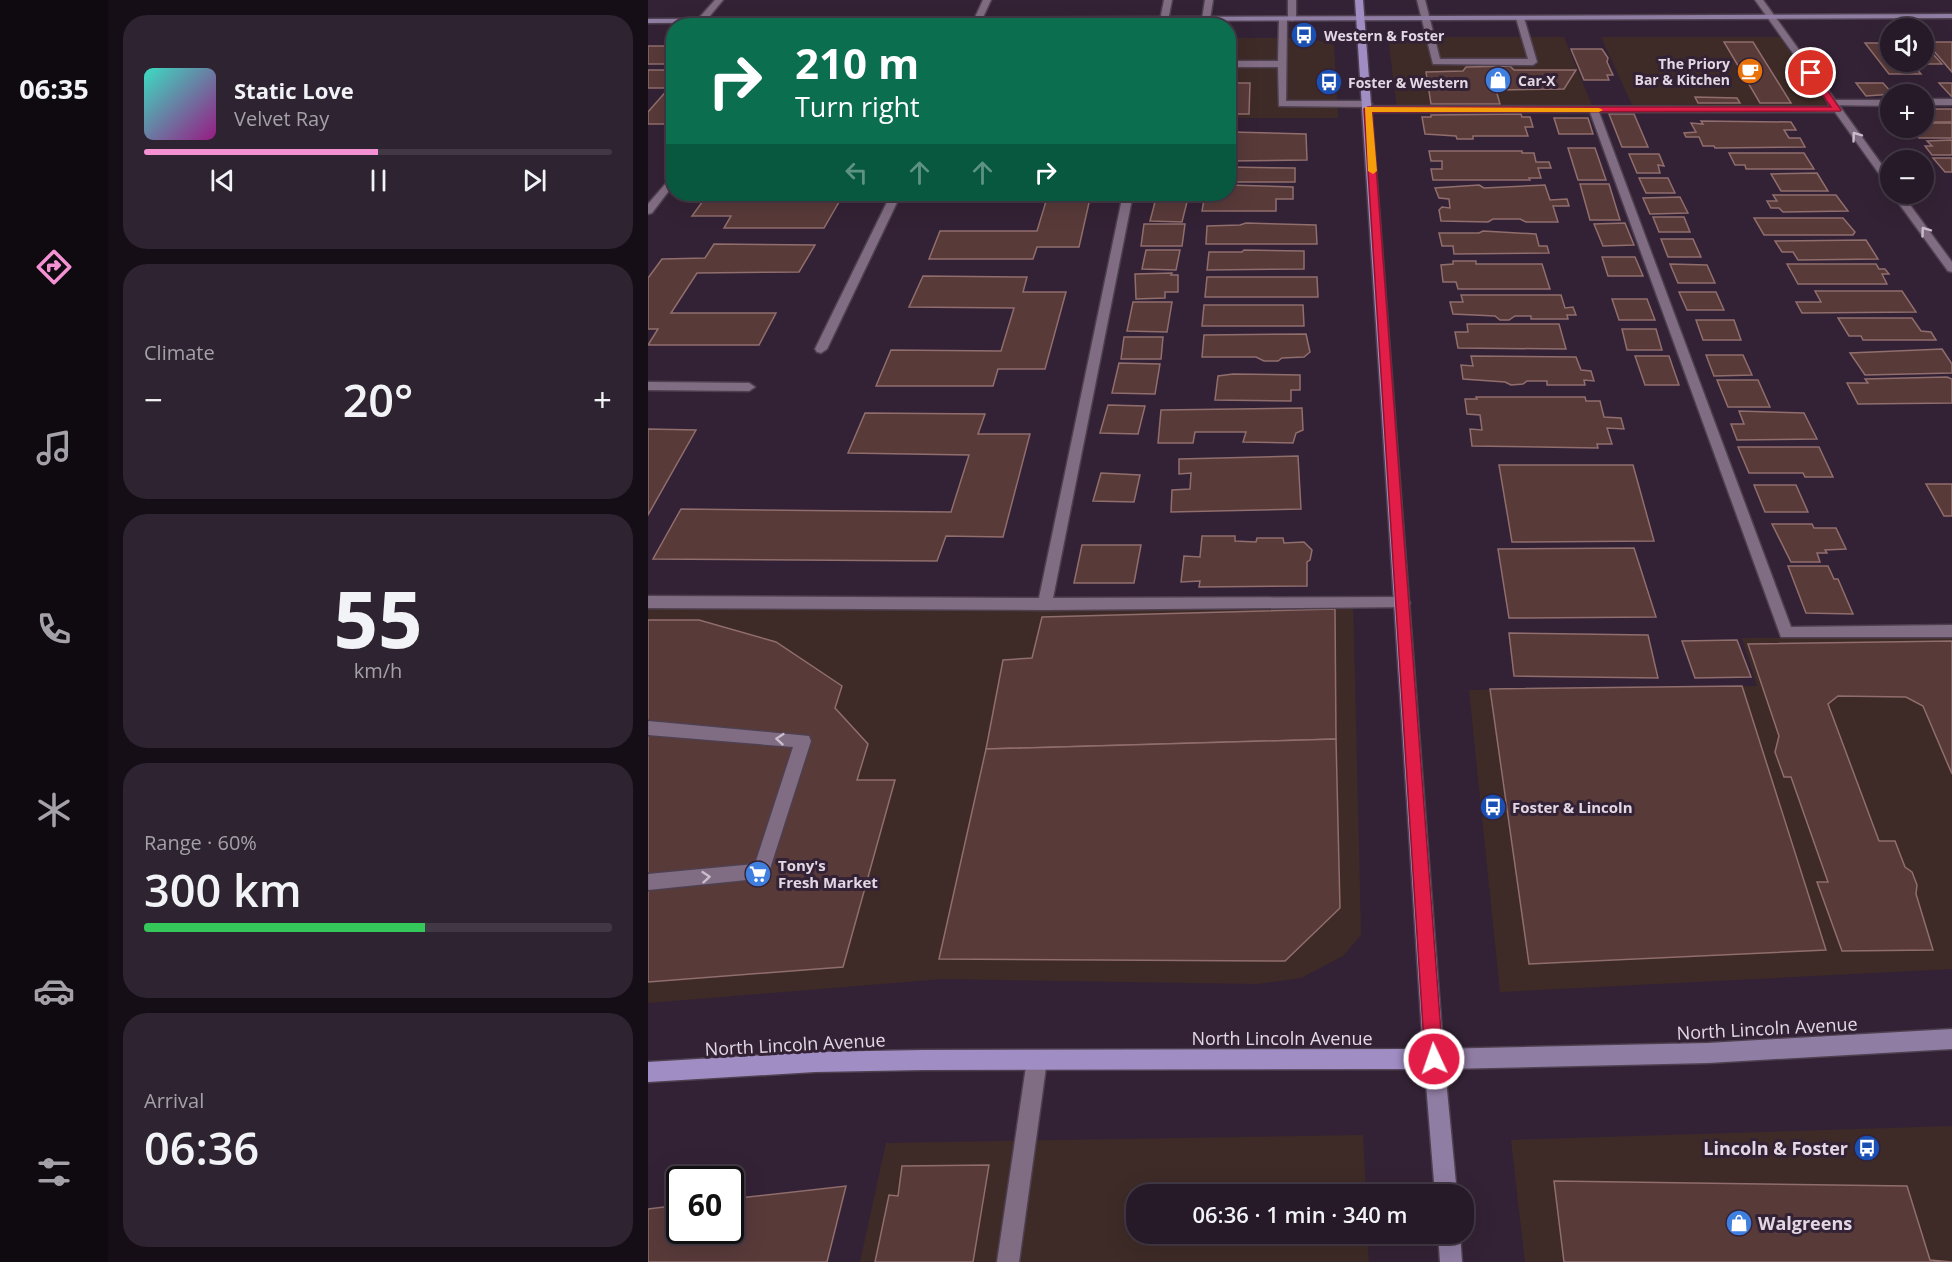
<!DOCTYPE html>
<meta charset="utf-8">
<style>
:root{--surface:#261a28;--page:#2e2330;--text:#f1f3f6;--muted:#a4a1a8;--line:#423845;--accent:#f491d3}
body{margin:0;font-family:"Open Sans",sans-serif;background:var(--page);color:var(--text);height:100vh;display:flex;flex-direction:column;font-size:22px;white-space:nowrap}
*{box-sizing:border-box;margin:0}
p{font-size:20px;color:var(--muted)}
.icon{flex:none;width:33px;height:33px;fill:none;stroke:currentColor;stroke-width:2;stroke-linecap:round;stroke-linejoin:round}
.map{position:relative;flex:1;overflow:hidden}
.side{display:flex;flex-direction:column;gap:15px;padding:15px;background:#150e16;width:540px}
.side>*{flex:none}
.hud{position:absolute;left:18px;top:18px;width:570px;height:183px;border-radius:24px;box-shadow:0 6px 24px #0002,0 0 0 2px var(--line);background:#0b6e4f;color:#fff;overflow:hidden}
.fabs{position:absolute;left:1232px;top:18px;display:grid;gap:12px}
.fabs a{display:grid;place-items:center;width:54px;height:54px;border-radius:50%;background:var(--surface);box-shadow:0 6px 24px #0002,0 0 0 2px var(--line);font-size:30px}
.speed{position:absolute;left:18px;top:1166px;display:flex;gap:12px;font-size:30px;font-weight:700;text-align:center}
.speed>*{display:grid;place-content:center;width:78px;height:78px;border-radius:50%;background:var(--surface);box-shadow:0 6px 24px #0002,0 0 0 2px var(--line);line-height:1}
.speed .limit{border:3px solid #111;border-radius:9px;background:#fff;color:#111}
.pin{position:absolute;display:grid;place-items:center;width:51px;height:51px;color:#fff;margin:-26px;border:3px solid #fff;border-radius:50%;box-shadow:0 2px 6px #0007}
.me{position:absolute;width:66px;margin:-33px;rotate:357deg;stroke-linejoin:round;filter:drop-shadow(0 0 4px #0008)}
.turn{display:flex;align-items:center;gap:21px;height:126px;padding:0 30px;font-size:27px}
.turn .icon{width:78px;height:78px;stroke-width:2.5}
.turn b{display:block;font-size:42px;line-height:51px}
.lanes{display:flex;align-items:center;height:57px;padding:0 30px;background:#0003;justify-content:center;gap:30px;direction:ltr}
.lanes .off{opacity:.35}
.big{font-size:45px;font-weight:600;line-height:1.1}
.side .widget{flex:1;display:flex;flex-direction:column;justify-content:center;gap:9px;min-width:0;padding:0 21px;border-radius:24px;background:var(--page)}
.side .dial{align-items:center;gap:0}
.dial b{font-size:78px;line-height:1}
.song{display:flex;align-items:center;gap:18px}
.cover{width:72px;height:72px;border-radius:9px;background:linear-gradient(135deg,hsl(170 70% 55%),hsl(310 70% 35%))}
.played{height:6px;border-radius:3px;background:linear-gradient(90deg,var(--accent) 50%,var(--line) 50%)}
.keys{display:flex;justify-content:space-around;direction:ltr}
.heat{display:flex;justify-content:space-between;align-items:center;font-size:33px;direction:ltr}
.charge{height:9px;border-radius:4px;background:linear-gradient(90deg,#34c759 60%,var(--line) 0)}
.trip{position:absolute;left:478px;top:1184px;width:348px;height:60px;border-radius:24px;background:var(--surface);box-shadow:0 6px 24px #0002,0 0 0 2px var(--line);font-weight:600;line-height:60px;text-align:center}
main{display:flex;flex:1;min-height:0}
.menu{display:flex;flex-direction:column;width:108px;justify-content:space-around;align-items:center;background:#0f0a10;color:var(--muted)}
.menu .icon{width:42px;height:42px}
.menu .selected{color:var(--accent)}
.menu b{font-size:27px;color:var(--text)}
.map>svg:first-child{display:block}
</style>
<main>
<nav class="menu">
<b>06:35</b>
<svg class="icon selected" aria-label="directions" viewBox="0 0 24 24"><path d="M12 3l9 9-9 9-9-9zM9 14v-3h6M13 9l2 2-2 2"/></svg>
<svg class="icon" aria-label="music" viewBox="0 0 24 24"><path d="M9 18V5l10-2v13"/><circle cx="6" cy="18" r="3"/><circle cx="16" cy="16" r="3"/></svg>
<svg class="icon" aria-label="phone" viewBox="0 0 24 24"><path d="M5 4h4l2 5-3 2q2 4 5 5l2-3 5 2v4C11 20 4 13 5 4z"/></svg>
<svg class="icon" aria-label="climate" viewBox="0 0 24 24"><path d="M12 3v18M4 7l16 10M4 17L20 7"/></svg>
<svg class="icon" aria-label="car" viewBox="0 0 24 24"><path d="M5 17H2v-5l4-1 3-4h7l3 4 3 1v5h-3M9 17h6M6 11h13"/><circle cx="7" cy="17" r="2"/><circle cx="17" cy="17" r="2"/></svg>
<svg class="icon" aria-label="filters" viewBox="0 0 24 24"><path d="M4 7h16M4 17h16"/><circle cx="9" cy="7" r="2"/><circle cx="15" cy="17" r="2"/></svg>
</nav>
<section class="side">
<div class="widget">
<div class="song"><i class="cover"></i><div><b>Static Love</b><p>Velvet Ray</p></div></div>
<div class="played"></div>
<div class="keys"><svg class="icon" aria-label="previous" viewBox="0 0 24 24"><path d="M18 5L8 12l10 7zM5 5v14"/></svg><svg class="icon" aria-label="pause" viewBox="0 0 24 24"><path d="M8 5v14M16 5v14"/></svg><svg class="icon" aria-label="next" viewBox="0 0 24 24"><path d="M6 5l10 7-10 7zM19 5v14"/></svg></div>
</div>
<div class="widget"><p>Climate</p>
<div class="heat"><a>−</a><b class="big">20°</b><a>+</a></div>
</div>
<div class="widget dial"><b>55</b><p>km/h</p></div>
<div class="widget"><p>Range · 60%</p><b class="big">300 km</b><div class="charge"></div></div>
<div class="widget"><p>Arrival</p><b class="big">06:36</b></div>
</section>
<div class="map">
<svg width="1304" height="1262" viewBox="0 0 1304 1262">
<rect width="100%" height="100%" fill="#332235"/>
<g fill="#3e2b27">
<path d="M740 37H916L945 108 749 109Z"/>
<path d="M953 37H1132L1179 105 1156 108 986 109Z"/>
<path d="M580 38H662L686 45 690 118H581Z"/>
<path d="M705 597 713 935 695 956 653 978 610 984 294 979 0 1003V607Z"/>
<path d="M1304 637V969L852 992 821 690 1109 686 1094 638Z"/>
<path d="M1304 1126V1262H877L863 1140Z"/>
<path d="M715 1135 718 1194H489V1233H719L721 1262H212L238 1143Z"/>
</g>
<g fill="#583a39" stroke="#906e6d" stroke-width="1.5">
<path d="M1076 42H1105L1143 103H1112Z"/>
<path d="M1278 42H1304V72Z"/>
<path d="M1217 43H1242V62H1263L1273 74H1241Z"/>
<path d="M1275 43 1294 64H1276L1274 62Z"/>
<rect x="0" y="46" width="26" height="18"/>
<path d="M923 49H954L960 58 959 62 965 75H959L961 80H936Z"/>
<path d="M862 66 866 70H928L916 89 848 90 852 104H783L778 72 815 71 818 67Z"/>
<path d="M0 70H26V124H0V112L21 88H0Z"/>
<path d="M580 83H602L601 114H580Z"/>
<path d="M1208 83H1235L1245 94 1218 96Z"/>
<path d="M1291 83H1304V97Z"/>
<path d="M1047 97 1089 98 1092 103H1050Z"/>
<rect x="1275" y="109" width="29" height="13"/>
<path d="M873 114 874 117H882L885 127H877L880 136H825V139H809L808 136 777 134 774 117H783V115Z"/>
<path d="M961 114H986L1000 147H974Z"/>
<path d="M906 118H940L945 134H911Z"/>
<path d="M1053 121 1143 122 1148 130H1136L1141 138H1152L1157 147 1067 148 1066 146H1055L1051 137H1038L1036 133 1048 132 1043 123 1055 124Z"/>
<path d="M1275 123H1304V138H1271L1262 128H1275Z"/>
<path d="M583 132 658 134 659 160 580 161V135Z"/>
<path d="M1304 140V155H1284L1277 146H1284L1279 141Z"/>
<path d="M920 148H947L958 180H930Z"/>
<path d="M781 151H874V153H886L888 162H901L903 168H890L893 178H881L882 180H785L783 169H794V161H783Z"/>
<path d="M1081 153H1156L1166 169H1098L1097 165H1087Z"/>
<path d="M981 154H1011L1016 166 1010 165 1012 173H989Z"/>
<path d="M1285 158H1304V172H1297Z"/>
<path d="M580 167 647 168V182H580Z"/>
<path d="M1169 173 1180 191H1133L1123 174Z"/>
<path d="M991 178H1020L1027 193H998Z"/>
<path d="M932 184H961L972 220H942Z"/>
<path d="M580 185 645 187V199H628V211H554L557 194H580Z"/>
<path d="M831 185 836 188 897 185 902 200 919 199 921 206H905L910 222H878L872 219H845L840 222 793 221 791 210 794 207 802 208 801 199 791 198 787 188Z"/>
<path d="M60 194H104L99 202H191L176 228H76L83 216H44Z"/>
<path d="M309 194H443L431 247H389L385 259H281L292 231H389L399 198 307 199Z"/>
<path d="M1125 195H1188L1200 211 1135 212 1131 208H1123L1119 201H1129Z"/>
<path d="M1032 197 1040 213 1002 214 995 198Z"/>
<path d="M507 202H539L534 222 502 221Z"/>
<path d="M1005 217H1036L1042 232H1011Z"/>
<path d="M1106 218H1195L1207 232 1205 235H1116Z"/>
<path d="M598 223 668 225 669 244H558L559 226 592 225Z"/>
<path d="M977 223 986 245 955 246 946 224Z"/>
<path d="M496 224H537L534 246H493Z"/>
<path d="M835 231 888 234 891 246H899L901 253 806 254 805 246H794L791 233H831Z"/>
<path d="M1013 239H1045L1053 257H1020Z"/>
<path d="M1218 240 1230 259 1150 260 1145 252H1134L1127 241Z"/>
<path d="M66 244 167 245 151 272 49 273 23 313H128L111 345H0L10 329H0V278L14 259 57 258Z"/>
<path d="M498 250H532L528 270 494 269Z"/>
<path d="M596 250 656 251V269L559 270 561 252H594Z"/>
<path d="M954 257H987L995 276H960Z"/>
<path d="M805 261H828V264H894L902 289H810L808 282H795L793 265 805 264Z"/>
<path d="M1022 264 1059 265 1067 283H1030Z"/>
<path d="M1139 264H1228L1231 269H1237L1241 274H1234L1239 284H1150Z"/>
<path d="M524 273 523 275H530V292H517V298L488 299 487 274Z"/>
<path d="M275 276 379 277 375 292H418L397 369H350L345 386H228L243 350 353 351 366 308 261 307Z"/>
<path d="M559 277H669L670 297H557Z"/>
<path d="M1167 291H1254L1268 312 1154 313 1148 302H1173Z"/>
<path d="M1031 292H1068L1076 310H1039Z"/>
<path d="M813 295H913L917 308 925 307 928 315H919L920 319H883V316H867L861 320H852L847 316 805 314 802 302H815Z"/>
<path d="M964 299H999L1007 320H971Z"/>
<path d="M485 302H524L519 332 479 331Z"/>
<path d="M556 305H655L656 326H554Z"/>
<path d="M1190 318H1264L1273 331 1283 332 1288 340H1215L1213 336H1201Z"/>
<path d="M1048 320H1086L1093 340H1055Z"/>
<path d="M819 324H911L918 349 810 348 807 332H820Z"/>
<path d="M974 329H1008L1014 350H979Z"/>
<path d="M658 334 662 352 656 357 634 358 630 361H616L608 357H554L556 335Z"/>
<path d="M476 337H515L513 359H473Z"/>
<path d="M1294 349 1304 364V373L1217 375 1202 353Z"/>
<path d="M1058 355H1095L1104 375 1066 376Z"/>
<path d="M823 356 928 357 933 370 943 371 946 381 936 380 937 385H899V381H879L875 384 863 385 857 382 815 379 813 365 825 366Z"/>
<path d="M987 356H1021L1031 385H997Z"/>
<path d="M471 363 512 364 507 394 464 393Z"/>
<path d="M585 374 652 375V390H643V401L567 400 570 376Z"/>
<path d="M1299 377 1304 379V403L1210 404 1199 383H1220L1217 379Z"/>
<path d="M1069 380H1110L1122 407H1080Z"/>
<path d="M828 397H937L938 401H952L956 417 973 418 976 429 959 428 964 444H949L950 448 824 446 822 429 834 430 832 415 819 414 817 399H829Z"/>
<path d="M460 405 497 406 490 434 452 433Z"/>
<path d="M654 408 655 430 648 433 645 443 595 442 598 432H547L545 443H510L513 410Z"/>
<path d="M1091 411 1156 413 1169 439 1089 440 1083 424H1096Z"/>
<path d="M217 413 337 414 330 434H382L355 537 298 536 289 561 5 559 33 509 303 512 321 455 200 453Z"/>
<path d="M0 429 48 430 0 515Z"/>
<path d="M1090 447H1171L1185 477H1157L1155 473H1101Z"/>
<path d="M650 456 653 509 523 512 524 490 542 489 543 473 531 474V459Z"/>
<path d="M851 465H985L1006 541 864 542Z"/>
<path d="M453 473 492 475 486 502 445 501Z"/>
<path d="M1278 484H1304V516H1296Z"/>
<path d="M1106 485H1148L1160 512H1117Z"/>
<path d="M1124 524H1164L1166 528H1188L1198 549 1177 550 1179 553H1169L1172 562H1143Z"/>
<path d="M554 536H587V541L608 542 609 538H635L636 543 656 542 664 550 662 560 659 562V586L551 587 552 581 533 582 536 556 552 557Z"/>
<path d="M434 545H493L486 583H426Z"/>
<path d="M986 548 1008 617 861 618 850 549Z"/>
<path d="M1140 566H1180L1186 579H1190L1205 614 1158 613Z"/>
<path d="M687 609 688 739 338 749 355 660 384 658 394 617Z"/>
<path d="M0 620H51L128 642 194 686 187 708 220 744 209 780H247L195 967 0 982Z"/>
<path d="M861 633 1000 635 1010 678 866 676Z"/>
<path d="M1089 640 1103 677 1047 678 1034 641Z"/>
<path d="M1304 641V774L1275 706 1258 697 1190 696 1180 704 1231 841H1247L1257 867 1264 872 1269 885 1268 894 1285 950 1194 951 1169 882H1180L1143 777H1136L1127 752 1131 736 1100 644Z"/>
<path d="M1094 686 1178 950 881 964 842 689Z"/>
<path d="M688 739 692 908 637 961 291 959 338 749Z"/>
<path d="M341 1165 325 1262H227L241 1195 250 1196 254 1166Z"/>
<path d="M906 1181 1259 1186 1282 1260 1304 1262H916Z"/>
<path d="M198 1186 179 1262H0V1209L32 1205V1230H82V1199Z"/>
</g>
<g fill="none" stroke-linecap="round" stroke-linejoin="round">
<defs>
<g id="lane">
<path d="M67 0H75L56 23H50V19Z"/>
<path d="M516 0H524L519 26H511Z"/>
<path d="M557 0H565L562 19 558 21 554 19Z"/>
<path d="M640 0H648V19L644 21 640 19Z"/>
<path d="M769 0H777L792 59H880L868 18 872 16 876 18 889 62 885 65 785 64Z"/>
<path d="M635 17 639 19 638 101H720L724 104 721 106 1192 107V111L1189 112H951L1143 627 1304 625V637H1133L942 112H720L716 109 719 107 631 106 630 67H580V61H630L631 19Z"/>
<rect x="1275" y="99" width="29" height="6"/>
<path d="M1184 100H1242V106L1181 105 1180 103Z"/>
<path d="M26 174V184L4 213 0 214V204Z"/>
<path d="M475 194H485L405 598 755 597 760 599 762 603 760 607 397 610 0 608V596L391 598Z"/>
<path d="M0 721 161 736 163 741 119 878 0 890V874L107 864 145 747 0 735Z"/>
<path d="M389 1050 396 1053 399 1060 371 1262H349L379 1060 382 1053Z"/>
</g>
<g id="street">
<path d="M335 0H343L331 26H323Z"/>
<path d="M1107 0H1115L1242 176V186L1239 185Z"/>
<path d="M243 194H253L179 349 173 353 169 352 167 349Z"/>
<path d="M1244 194H1254L1304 262V272L1300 271Z"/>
<path d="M0 382 101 383 107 387 101 391 0 390Z"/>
</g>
<g id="secondary">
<path d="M1304 14V18L0 23V19Z"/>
<path d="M1304 1029V1049L1060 1063 797 1069 809 1194H787L776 1059 779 1052 786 1049 1060 1043Z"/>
<path d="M790 1233H812L814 1262H792Z"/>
</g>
<path id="primary" d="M707 0H715L796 1059 793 1066 786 1069 275 1070 167 1072 0 1082V1062L167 1052 275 1050 775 1049Z"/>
</defs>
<use href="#lane" stroke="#4f4050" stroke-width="3"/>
<use href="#street" stroke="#4f4050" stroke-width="3"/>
<use href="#secondary" stroke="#4f4050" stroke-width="3"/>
<use href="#primary" stroke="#4f4050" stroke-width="3"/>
<use href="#lane" fill="#816d83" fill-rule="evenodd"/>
<use href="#street" fill="#816d83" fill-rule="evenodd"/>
<use href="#secondary" fill="#907da3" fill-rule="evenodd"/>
<use href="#primary" fill="#a08dc4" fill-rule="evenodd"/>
</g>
<defs><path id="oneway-chevron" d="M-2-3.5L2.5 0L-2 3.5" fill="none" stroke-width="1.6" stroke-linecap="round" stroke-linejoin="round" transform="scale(1.5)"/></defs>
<g stroke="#cabccc">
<use href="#oneway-chevron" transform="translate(1208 136) rotate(-126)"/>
<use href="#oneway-chevron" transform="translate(1277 231) rotate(-126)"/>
<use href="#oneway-chevron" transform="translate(132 739) rotate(-175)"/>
<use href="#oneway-chevron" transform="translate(58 877) rotate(-5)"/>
</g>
<path fill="#e11d48" stroke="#92132f" stroke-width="1.5" d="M1160 71H1166L1193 110 1192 111 724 112 795 1059 793 1065 786 1068 780 1065 777 1059 716 109 720 107H1183L1159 73Z"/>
<path fill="#f59e0b" d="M717 107 951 108 955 110 951 112H724L729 171 725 174 720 171Z"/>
<defs>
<symbol id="bus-disc" viewBox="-11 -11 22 22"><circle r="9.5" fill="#1a4fb4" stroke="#332235"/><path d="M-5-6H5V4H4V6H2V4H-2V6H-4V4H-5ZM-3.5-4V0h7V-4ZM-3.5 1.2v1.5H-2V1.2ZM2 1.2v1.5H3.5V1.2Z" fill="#fff"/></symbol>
<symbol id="cafe-disc" viewBox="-11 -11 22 22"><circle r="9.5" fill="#e8710a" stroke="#332235"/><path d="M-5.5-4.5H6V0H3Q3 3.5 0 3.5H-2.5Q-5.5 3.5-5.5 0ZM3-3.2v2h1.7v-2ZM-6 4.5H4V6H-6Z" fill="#fff"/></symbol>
<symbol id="shop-disc" viewBox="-11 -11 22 22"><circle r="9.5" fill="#3f7fe0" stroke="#332235"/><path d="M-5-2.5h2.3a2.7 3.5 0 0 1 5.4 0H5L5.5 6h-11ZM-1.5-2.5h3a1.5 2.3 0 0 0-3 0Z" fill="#fff"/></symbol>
<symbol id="supermarket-disc" viewBox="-11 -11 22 22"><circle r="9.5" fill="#3f7fe0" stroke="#332235"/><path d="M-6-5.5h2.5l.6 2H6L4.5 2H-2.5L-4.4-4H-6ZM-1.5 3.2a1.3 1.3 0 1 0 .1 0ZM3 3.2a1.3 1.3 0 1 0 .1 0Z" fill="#fff"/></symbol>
</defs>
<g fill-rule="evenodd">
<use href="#bus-disc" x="641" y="20" width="30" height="30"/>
<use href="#cafe-disc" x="1087" y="56" width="30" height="30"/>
<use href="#shop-disc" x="835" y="65" width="30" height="30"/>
<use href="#bus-disc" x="666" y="67" width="30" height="30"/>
<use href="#bus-disc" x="830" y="792" width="30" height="30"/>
<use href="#supermarket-disc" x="95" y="859" width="30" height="30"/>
<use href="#bus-disc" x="1204" y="1133" width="30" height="30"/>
<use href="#shop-disc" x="1076" y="1208" width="30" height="30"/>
</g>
<g text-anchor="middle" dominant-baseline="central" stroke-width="6" stroke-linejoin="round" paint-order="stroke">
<g font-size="14" font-weight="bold" fill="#e3d7e4" stroke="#332235" text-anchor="start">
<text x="676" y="35">Western &amp; Foster</text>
<text x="1082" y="63" text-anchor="end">The Priory<tspan x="1082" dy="16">Bar &amp; Kitchen</tspan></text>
<text x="870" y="80">Car-X</text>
<text x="700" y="82">Foster &amp; Western</text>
</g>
<g font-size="15" font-weight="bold" fill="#e3d7e4" stroke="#332235" text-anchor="start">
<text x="864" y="807">Foster &amp; Lincoln</text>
<text x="130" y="865">Tony's<tspan x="130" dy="17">Fresh Market</tspan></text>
</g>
<g font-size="18" fill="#e3d7e4" stroke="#332235">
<text transform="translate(1119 1028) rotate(-3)">North Lincoln Avenue</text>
<text x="634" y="1038">North Lincoln Avenue</text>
<text transform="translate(147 1044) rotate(-3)">North Lincoln Avenue</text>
</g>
<g font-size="18" font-weight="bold" fill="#e3d7e4" stroke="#332235" text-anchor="end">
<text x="1200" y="1148">Lincoln &amp; Foster</text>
<text x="1110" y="1223" text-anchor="start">Walgreens</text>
</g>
</g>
</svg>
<div class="fabs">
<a><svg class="icon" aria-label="sound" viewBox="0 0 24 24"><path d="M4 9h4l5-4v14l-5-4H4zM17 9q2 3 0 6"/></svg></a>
<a>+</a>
<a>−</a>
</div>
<div class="speed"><div class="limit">60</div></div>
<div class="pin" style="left:1163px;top:73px;background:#d93025"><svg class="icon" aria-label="arrive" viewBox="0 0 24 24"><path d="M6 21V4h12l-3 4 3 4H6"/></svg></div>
<svg class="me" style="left:786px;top:1059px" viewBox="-20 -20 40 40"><circle r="17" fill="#e11d48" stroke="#fff" stroke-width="3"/><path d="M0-11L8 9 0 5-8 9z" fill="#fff"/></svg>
<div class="trip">06:36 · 1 min · 340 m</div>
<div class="hud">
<div class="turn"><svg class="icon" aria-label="right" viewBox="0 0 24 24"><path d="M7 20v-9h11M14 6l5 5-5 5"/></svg><div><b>210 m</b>Turn right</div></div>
<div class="lanes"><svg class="icon off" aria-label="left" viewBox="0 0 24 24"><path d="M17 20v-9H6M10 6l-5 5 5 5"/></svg><svg class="icon off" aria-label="ahead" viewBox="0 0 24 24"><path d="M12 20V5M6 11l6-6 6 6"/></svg><svg class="icon off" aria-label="ahead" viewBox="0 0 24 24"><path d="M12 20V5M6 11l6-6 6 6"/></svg><svg class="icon" aria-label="right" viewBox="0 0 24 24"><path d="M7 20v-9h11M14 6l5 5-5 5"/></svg></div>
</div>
</div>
</main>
